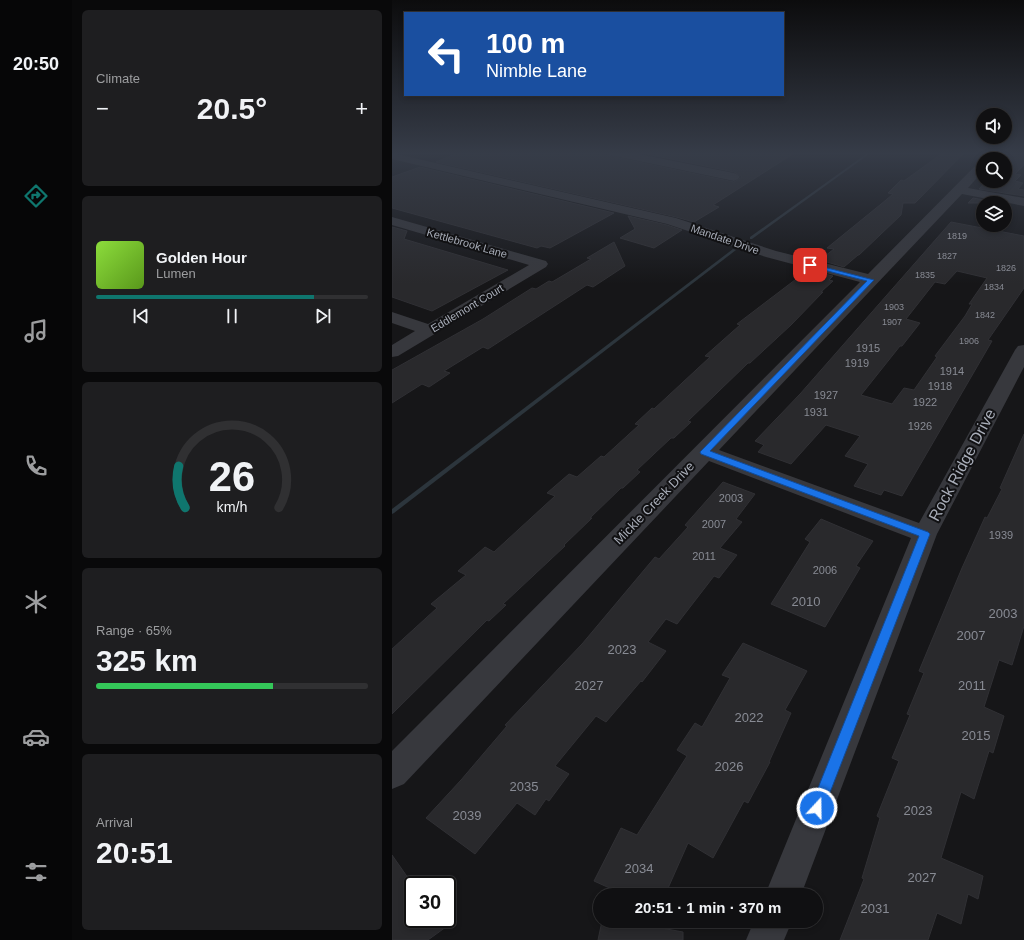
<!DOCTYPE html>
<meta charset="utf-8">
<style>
:root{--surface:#101012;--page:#1e1e20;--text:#f1f3f6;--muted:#9c9d9f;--line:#303032;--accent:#0f766e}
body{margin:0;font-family:Arial,sans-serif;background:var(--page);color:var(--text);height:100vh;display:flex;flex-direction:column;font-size:15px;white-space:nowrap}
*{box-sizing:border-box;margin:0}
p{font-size:13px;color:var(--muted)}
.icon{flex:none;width:22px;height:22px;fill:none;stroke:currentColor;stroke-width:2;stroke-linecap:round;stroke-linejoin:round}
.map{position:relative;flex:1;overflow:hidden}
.sheet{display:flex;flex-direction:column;gap:10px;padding:10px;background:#09090a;width:320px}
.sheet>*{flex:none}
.banner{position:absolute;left:12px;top:12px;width:380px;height:84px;border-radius:0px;box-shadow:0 2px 6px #0003,0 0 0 1px var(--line);background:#1a4fa0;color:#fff;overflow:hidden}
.buttons{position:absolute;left:584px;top:108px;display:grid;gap:8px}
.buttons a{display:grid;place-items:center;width:36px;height:36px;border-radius:50%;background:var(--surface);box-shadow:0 2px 6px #0003,0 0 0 1px var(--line);font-size:20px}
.speed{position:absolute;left:12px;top:876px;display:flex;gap:8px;font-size:20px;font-weight:700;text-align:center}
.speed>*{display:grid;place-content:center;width:52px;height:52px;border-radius:50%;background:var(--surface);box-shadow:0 2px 6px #0003,0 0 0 1px var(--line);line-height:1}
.speed .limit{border:2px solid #111;border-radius:6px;background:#fff;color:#111}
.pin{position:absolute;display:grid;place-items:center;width:34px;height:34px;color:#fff;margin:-17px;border-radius:8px;box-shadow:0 2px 6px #0006}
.me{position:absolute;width:44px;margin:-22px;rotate:21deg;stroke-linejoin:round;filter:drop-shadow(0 0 3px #0008)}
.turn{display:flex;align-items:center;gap:14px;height:84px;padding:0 16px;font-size:18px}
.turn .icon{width:52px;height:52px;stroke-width:2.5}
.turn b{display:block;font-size:28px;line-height:34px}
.big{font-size:30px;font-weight:700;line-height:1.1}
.sheet .card{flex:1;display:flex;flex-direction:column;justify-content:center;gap:6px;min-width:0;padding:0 14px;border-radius:6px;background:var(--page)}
.sheet .dial{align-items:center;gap:0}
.dial svg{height:104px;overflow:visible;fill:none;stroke:var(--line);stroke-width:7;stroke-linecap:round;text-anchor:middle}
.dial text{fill:var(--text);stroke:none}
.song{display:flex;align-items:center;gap:12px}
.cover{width:48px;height:48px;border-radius:6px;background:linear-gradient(135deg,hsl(90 70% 55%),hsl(90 70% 35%))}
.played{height:4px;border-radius:2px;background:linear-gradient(90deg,var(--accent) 80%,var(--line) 80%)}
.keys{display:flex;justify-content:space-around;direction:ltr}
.heat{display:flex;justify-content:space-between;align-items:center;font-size:22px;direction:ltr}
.charge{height:6px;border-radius:3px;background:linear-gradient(90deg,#34c759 65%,var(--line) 0)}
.trip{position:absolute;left:201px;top:888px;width:230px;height:40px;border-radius:20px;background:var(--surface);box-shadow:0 2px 6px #0003,0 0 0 1px var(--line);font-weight:700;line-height:40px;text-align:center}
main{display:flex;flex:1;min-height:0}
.tab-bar{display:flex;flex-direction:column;width:72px;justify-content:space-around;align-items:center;background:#060607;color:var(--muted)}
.tab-bar .icon{width:28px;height:28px}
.tab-bar .selected{color:var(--accent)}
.tab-bar b{font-size:18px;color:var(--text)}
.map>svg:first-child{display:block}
</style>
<main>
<nav class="tab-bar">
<b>20:50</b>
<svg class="icon selected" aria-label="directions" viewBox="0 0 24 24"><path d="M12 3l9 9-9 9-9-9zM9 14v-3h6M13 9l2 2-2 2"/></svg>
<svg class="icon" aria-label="music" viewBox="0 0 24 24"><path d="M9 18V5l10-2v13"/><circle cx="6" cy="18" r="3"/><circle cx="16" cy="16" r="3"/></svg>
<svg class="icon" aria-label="phone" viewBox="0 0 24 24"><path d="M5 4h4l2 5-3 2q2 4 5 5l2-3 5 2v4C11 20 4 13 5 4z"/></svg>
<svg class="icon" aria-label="climate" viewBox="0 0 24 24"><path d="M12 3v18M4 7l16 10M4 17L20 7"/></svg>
<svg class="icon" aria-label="car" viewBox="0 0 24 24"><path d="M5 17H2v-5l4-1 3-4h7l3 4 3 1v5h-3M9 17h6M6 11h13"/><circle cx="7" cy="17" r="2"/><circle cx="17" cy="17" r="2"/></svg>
<svg class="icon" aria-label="filters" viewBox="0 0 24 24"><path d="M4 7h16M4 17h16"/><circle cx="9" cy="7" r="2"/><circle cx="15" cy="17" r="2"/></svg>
</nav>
<section class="sheet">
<div class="card"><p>Climate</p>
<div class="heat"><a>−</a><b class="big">20.5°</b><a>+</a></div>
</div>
<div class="card">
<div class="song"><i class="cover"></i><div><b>Golden Hour</b><p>Lumen</p></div></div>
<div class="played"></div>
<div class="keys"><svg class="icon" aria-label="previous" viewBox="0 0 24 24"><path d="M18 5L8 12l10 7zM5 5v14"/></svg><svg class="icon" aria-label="pause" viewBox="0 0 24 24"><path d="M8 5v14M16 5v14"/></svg><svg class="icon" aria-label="next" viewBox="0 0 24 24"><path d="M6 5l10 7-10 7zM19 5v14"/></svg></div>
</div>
<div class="card dial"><svg viewBox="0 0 100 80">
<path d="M14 69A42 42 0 1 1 86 69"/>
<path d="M14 69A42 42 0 0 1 9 37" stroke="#0f766e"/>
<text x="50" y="56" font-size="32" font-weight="700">26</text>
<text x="50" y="72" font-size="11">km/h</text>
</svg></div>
<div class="card"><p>Range · 65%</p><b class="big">325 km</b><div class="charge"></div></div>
<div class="card"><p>Arrival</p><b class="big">20:51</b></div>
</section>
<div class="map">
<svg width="632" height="940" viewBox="0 0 632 940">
<rect width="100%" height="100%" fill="#161618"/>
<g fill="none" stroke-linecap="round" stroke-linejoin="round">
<g fill="#2c353c" fill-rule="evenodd">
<path d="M477 152H480L360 239H358V237Z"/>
<path d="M341 249 344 250 2 513 0 514V509Z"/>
</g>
</g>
<g fill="#29292c" stroke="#303034" fill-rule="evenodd">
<path d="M68 152H212L218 156 342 182 350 177 342 172 245 152H404L321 205 327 207 302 222 284 217 44 162Z"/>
<path d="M552 152H573L523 203H511L509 215 467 255H466L452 267 428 260 442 249 435 248 494 200 501 194 496 193 509 180 512 181Z"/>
<path d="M620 152H632V165L623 174 629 175 623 181 631 183 626 189 632 190V196L587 189 594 181H613V159Z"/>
<path d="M28 167 222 213 158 248 149 246 145 248 0 208V177Z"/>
<path d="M581 198 609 203H576Z"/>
<path d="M236 216 275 225 290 230 262 248 228 238 243 229Z"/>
<path d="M559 222 632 236V288L596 340 600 341 510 496 492 490 489 495 462 486 476 464 453 456 468 436 434 425 399 464 366 452 372 445 363 441 408 394ZM565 271 595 278 577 304H580L573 316 543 356 545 357 522 390 512 388 500 404 469 395 508 346H510L528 323 514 319 543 282 553 284Z"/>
<path d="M0 227 15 231 12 239 116 270 40 311 0 297Z"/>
<path d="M222 242 233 266 201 287 195 285 96 349 91 347 52 371 58 373 37 387 30 384 0 403V370L91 319 140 288 144 289 157 281 160 282 199 259 195 258Z"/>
<path d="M416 270 441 276 437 280 441 281 429 292H431L399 325 358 363H356L296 421 299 422 282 438H279L245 470 248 472 231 488H229L198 518H200L172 545 173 546 111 604 114 605 97 621 95 620 0 714V649L45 608 39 604 74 575 66 571 93 547 102 552 163 496 155 493 177 474 185 477 209 456 212 457 247 425 243 424 260 408 262 409 318 357 313 356 348 325 345 324Z"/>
<path d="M632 434V626L620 665 607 660 592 707 612 716 601 753 597 751 582 799 569 792 549 858 591 876 586 899 576 894 569 924 545 913 536 940H448L472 879 470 878 488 818 485 816 507 761 500 758 518 715 515 714 532 673 527 671 570 568 593 517 595 518 610 489 608 488Z"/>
<path d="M331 482 363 494 344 519 350 522 328 548 345 555 327 578 322 576 285 624 274 619 256 642 274 651 250 682 249 681 214 722 204 716 163 766 177 774 157 801 154 799 143 815 125 803 83 854 34 818 69 780 115 726 113 725 190 644 263 557 267 559 296 527 293 525Z"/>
<path d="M429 519 481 541 464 566 468 568 433 627 379 604 418 542 413 539Z"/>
<path d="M351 643 415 671 393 710 399 713 377 762H378L356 803 352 801 321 858 296 843 273 895H233L202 881 229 828 245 835 295 756 285 750 303 723 310 727 338 678 330 675Z"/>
<path d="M0 855 21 885V919H65L36 940H0Z"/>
<path d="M210 921H231L291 932V940H206Z"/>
</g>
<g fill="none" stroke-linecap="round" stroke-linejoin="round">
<g fill="#37383d" fill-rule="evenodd">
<path d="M213 152H236L342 173 346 175 348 177 346 179 342 181 218 155Z"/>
<path d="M0 153 284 218 384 251 476 274 587 162 591 161V171L576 188 632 198V206L570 194 327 450 527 523 623 350 626 346 632 345V367L545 534 409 895H373L519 538 317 461 12 784 0 789V751L468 282 374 257 275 224 0 159Z"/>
<path d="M0 217 154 261 156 264 154 267 6 356 0 357V345L23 331 0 323V312L36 324 137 265 0 225Z"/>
<path d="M362 921H400L392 940H354Z"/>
</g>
</g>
<linearGradient id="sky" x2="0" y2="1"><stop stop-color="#0c0c0d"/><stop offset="0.54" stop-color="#363c48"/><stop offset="1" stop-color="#363c48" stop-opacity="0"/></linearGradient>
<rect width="632" height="284" fill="url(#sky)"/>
<path fill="#1a73e8" stroke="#114b97" d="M416 263 482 280 318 451 536 532 538 534 432 808 430 813 425 815 420 813 418 808 527 536 309 454 308 452 475 281 416 266Z"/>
<g text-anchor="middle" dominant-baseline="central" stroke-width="4" stroke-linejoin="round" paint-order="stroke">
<g font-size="9" fill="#888b94">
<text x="565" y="236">1819</text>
<text x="555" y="256">1827</text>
<text x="614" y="268">1826</text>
<text x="533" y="275">1835</text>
<text x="602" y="287">1834</text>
<text x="502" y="307">1903</text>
<text x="593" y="315">1842</text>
<text x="500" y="322">1907</text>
<text x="577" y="341">1906</text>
</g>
<g font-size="11" fill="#a8adb8" stroke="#111113">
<text transform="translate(333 239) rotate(19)">Mandate Drive</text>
<text transform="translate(75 243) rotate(16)">Kettlebrook Lane</text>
<text transform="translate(75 308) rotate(-31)">Eddlemont Court</text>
</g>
<g font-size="11" fill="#888b94">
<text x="476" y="348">1915</text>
<text x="465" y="363">1919</text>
<text x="560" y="371">1914</text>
<text x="548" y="386">1918</text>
<text x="434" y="395">1927</text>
<text x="533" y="402">1922</text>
<text x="424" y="412">1931</text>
<text x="528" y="426">1926</text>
<text x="339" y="498">2003</text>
<text x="322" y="524">2007</text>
<text x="609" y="535">1939</text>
<text x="312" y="556">2011</text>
<text x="433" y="570">2006</text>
</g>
<g font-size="13" fill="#a8adb8" stroke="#111113">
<text transform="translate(262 503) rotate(-46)">Mickle Creek Drive</text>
</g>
<g font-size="13" fill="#888b94">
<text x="414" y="601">2010</text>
<text x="611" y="613">2003</text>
<text x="579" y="635">2007</text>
<text x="230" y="649">2023</text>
<text x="197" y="685">2027</text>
<text x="580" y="685">2011</text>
<text x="357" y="717">2022</text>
<text x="584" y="735">2015</text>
<text x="337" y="766">2026</text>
<text x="132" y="786">2035</text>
<text x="526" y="810">2023</text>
<text x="75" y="815">2039</text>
<text x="247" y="868">2034</text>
<text x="530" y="877">2027</text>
<text x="483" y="908">2031</text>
</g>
<g font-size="16" fill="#a8adb8" stroke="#111113">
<text transform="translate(570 465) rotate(-62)">Rock Ridge Drive</text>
</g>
</g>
</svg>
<div class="buttons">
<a><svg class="icon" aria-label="sound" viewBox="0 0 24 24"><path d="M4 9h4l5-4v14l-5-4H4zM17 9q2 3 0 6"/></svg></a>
<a><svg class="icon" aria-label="search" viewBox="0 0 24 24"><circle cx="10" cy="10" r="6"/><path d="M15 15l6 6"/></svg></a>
<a><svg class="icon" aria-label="layers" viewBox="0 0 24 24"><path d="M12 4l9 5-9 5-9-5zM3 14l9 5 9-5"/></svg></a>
</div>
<div class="speed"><div class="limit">30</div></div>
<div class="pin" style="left:418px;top:265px;background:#d93025"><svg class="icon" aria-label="arrive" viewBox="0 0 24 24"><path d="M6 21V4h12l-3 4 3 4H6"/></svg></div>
<svg class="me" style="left:425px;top:808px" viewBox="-20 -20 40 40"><circle r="17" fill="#1a73e8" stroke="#fff" stroke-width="3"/><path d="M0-11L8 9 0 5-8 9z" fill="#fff"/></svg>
<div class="trip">20:51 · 1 min · 370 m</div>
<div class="banner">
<div class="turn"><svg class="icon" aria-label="left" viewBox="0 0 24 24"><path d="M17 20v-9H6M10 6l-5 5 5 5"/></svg><div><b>100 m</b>Nimble Lane</div></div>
</div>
</div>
</main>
